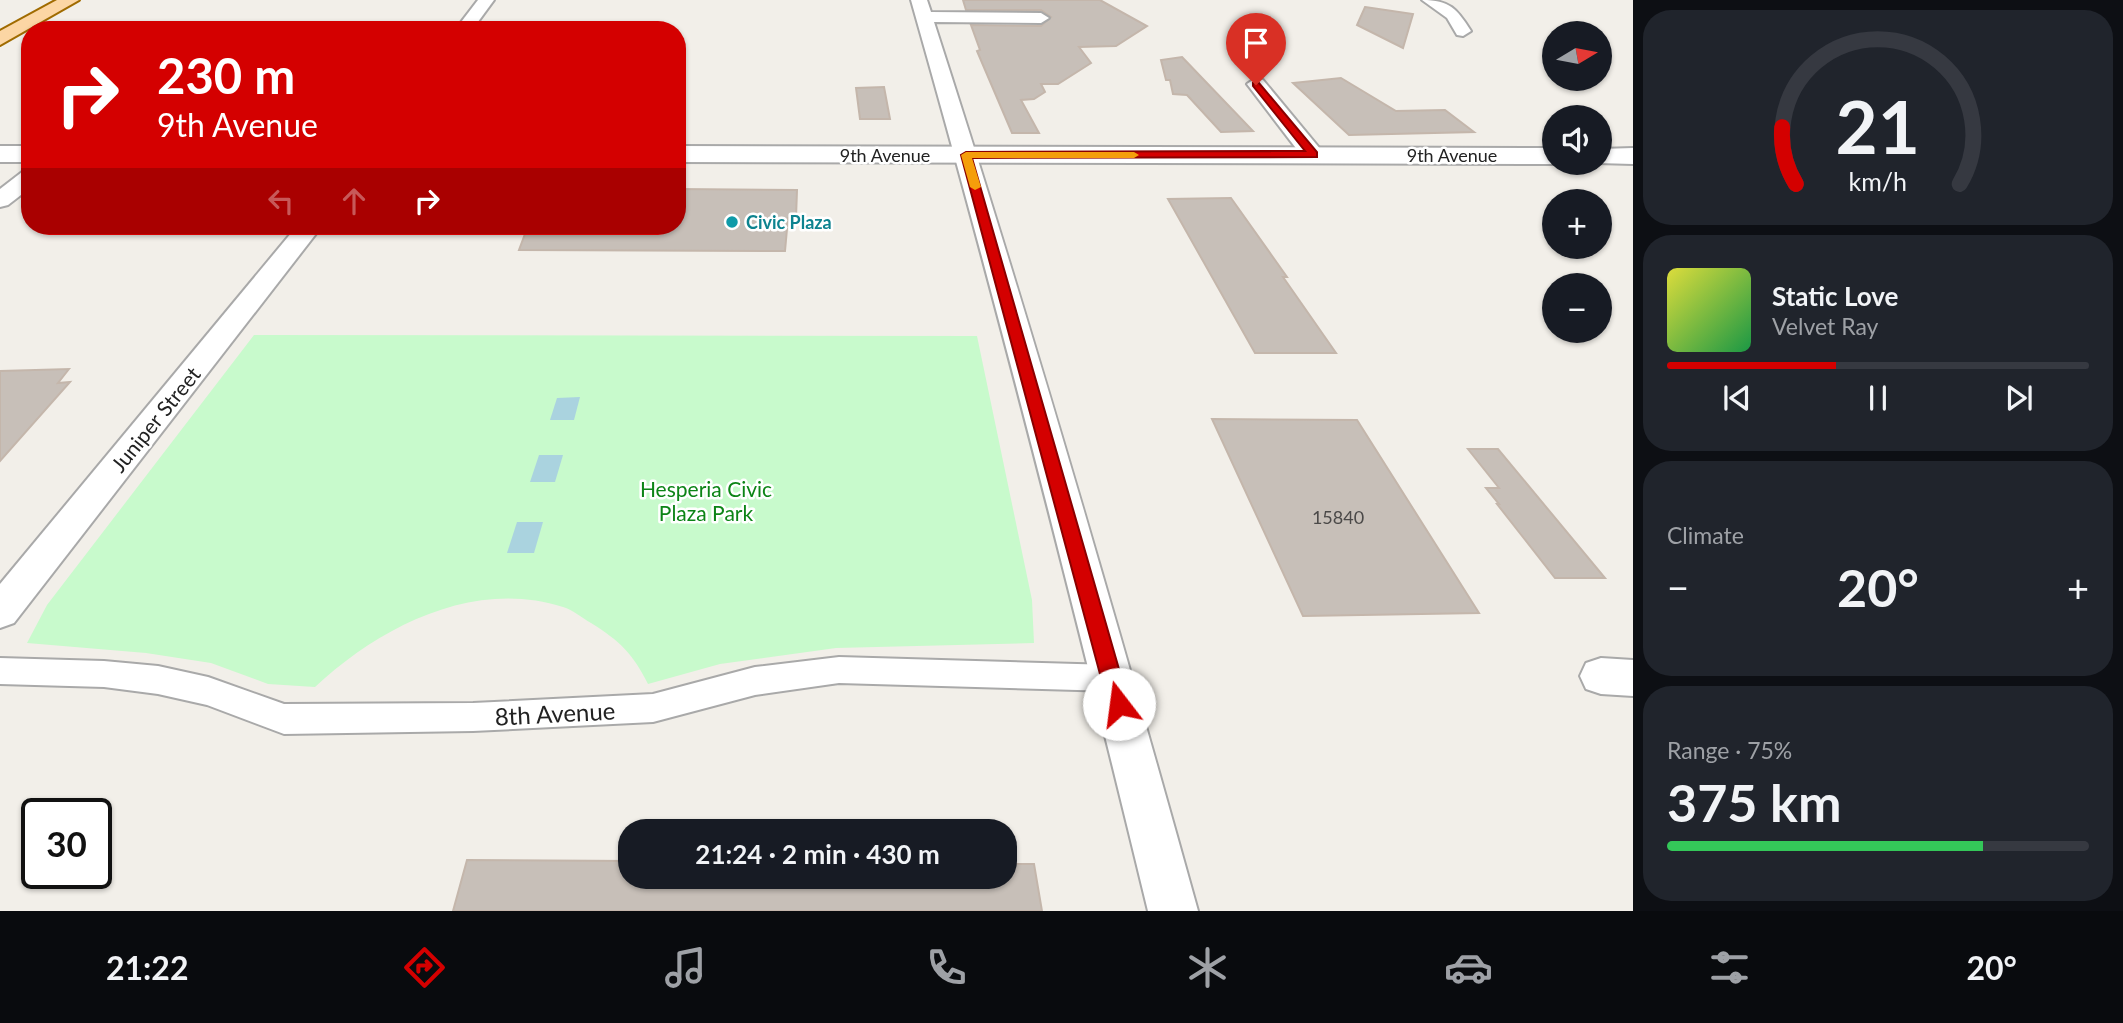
<!DOCTYPE html>
<meta charset="utf-8">
<style>
:root{--surface:#171b24;--page:#20242c;--text:#f1f3f6;--muted:#9ea1a6;--line:#363941;--accent:#d40000}
body{margin:0;font-family:Lato,sans-serif;background:var(--page);color:var(--text);height:100vh;display:flex;flex-direction:column;font-size:26px;white-space:nowrap}
*{box-sizing:border-box;margin:0}
p{font-size:23px;color:var(--muted)}
.icon{flex:none;width:38px;height:38px;fill:none;stroke:currentColor;stroke-width:2;stroke-linecap:round;stroke-linejoin:round}
.map{position:relative;flex:1;overflow:hidden}
.sheet{display:flex;flex-direction:column;gap:10px;padding:10px;background:#0d0f14;width:490px}
.sheet>*{flex:none}
.top-card{position:absolute;left:21px;top:21px;width:665px;height:214px;border-radius:28px;box-shadow:0 2px 5px #0004;background:#d40000;color:#fff;overflow:hidden}
.needle{width:46px;rotate:80deg}
.tools{position:absolute;left:1542px;top:21px;display:grid;gap:14px}
.tools a{display:grid;place-items:center;width:70px;height:70px;border-radius:50%;background:var(--surface);box-shadow:0 2px 5px #0004;font-size:35px}
.speed{position:absolute;left:21px;top:798px;display:flex;gap:14px;font-size:35px;font-weight:700;text-align:center}
.speed>*{display:grid;place-content:center;width:91px;height:91px;border-radius:50%;background:var(--surface);box-shadow:0 2px 5px #0004;line-height:1}
.speed .limit{border:4px solid #111;border-radius:10px;background:#fff;color:#111}
.pin{position:absolute;display:grid;place-items:center;width:60px;height:60px;color:#fff;margin:-72px -30px;border-radius:50% 50% 50% 0;rotate:-45deg;box-shadow:0 0 7px #0007}
.pin .icon{rotate:45deg}
.me{position:absolute;width:77px;margin:-38px;rotate:345deg;stroke-linejoin:round;filter:drop-shadow(0 0 5px #0008)}
.turn{display:flex;align-items:center;gap:24px;height:147px;padding:0 21px;font-size:32px}
.turn .icon{width:91px;height:91px;stroke-width:2.5}
.turn b{display:block;font-size:49px;line-height:60px}
.lanes{display:flex;align-items:center;height:66px;padding:0 21px;background:#0003;justify-content:center;gap:35px;direction:ltr}
.lanes .off{opacity:.35}
.big{font-size:52px;font-weight:700;line-height:1.1}
.sheet .tile{flex:1;display:flex;flex-direction:column;justify-content:center;gap:10px;min-width:0;padding:0 24px;border-radius:28px;background:var(--page)}
.sheet .dial{align-items:center;gap:0}
.dial svg{height:182px;overflow:visible;fill:none;stroke:var(--line);stroke-width:7;stroke-linecap:round;text-anchor:middle}
.dial text{fill:var(--text);stroke:none}
.song{display:flex;align-items:center;gap:21px}
.cover{width:84px;height:84px;border-radius:10px;background:linear-gradient(135deg,hsl(60 70% 55%),hsl(140 70% 35%))}
.played{height:7px;border-radius:4px;background:linear-gradient(90deg,var(--accent) 40%,var(--line) 40%)}
.keys{display:flex;justify-content:space-around;direction:ltr}
.heat{display:flex;justify-content:space-between;align-items:center;font-size:38px;direction:ltr}
.charge{height:10px;border-radius:5px;background:linear-gradient(90deg,#34c759 75%,var(--line) 0)}
.trip{position:absolute;left:618px;top:819px;width:399px;height:70px;border-radius:28px;background:var(--surface);box-shadow:0 2px 5px #0004;font-weight:700;line-height:70px;text-align:center}
.dock{display:flex;height:112px;justify-content:space-around;align-items:center;background:#090b0e;color:var(--muted)}
.dock .icon{width:49px;height:49px}
.dock .on{color:var(--accent)}
.dock b{font-size:32px;color:var(--text)}
main{display:flex;flex:1;min-height:0}
.map>svg:first-child{display:block}
</style>
<main>
<div class="map">
<svg width="1633" height="911" viewBox="0 0 1633 911">
<rect width="100%" height="100%" fill="#f2efe9"/>
<path fill="#c8facc" d="M254 335 977 336 1032 600 1034 643 836 648 720 664 648 684C633 654 620 641 591 623 582 618 573 610 563 607 474 578 379 627 315 687L268 684 211 663 146 653 27 643 47 605Z"/>
<g fill="#aad3df">
<path d="M580 397 574 420H550L557 398Z"/>
<path d="M539 455H563L555 482H530Z"/>
<path d="M517 522H543L534 553H507Z"/>
</g>
<g fill="#c7bfb8" stroke="#c4b6ab" stroke-width="2">
<path d="M963 0H1100L1147 26 1116 46 1079 47 1091 63 1058 84H1041L1045 92 1034 99 1021 100 1039 133H1012L977 51 980 50 971 25 1041 26 1051 17 1041 10H966Z"/>
<path d="M1365 7 1413 14 1403 48 1357 25Z"/>
<path d="M1182 57 1253 131 1221 132 1187 95 1173 94 1170 80H1166L1161 60Z"/>
<path d="M1341 78 1396 111 1445 110 1474 132 1349 135 1293 83Z"/>
<path d="M884 87 890 119H860L856 88Z"/>
<path d="M677 189 797 190 796 218H788L785 251 519 250 528 226H677Z"/>
<path d="M1231 198 1287 277H1283L1336 353H1255L1168 199Z"/>
<path d="M69 369 58 383 70 382 0 461V371Z"/>
<path d="M1212 419 1357 420 1479 613 1303 616Z"/>
<path d="M1468 449H1498L1605 578H1555L1497 504H1499L1486 488H1499Z"/>
<path d="M467 860 630 861V877H1004V864H1034L1042 911H453Z"/>
</g>
<g fill="none" stroke-linecap="round" stroke-linejoin="round">
<defs>
<path id="pedestrian" d="M839 657 1112 665 1123 668 1127 678 1123 688 1112 691 839 683 755 695 653 722 473 731 284 734 207 705 158 694 104 687 0 684V658L104 661 158 666 208 677 284 704 473 703 653 694 755 667Z"/>
<g id="minor">
<path d="M478 0H494L472 30H455Z"/>
<path d="M911 0H927L931 12 1041 13 1049 18 1041 23 934 22C1029 316 1115 613 1198 911H1148C1074 606 997 302 911 0Z"/>
<path d="M1422 0C1450 0 1457 9 1471 31L1463 36 1457 35 1447 18Z"/>
<path d="M1256 78 1263 80 1321 150 1324 155 1321 160H1305L1247 84Z"/>
<path d="M30 170V188L8 205 0 207V189L22 172Z"/>
<path d="M297 226H322L14 623 0 628V584Z"/>
<path d="M1601 658 1633 660V696L1601 694 1586 689 1580 676 1586 663Z"/>
</g>
<g id="tertiary">
<rect x="0" y="146" width="30" height="16"/>
<path d="M677 146 1554 148V163H1557L1554 164 677 162Z"/>
<path d="M1633 148V164L1597 163H1600V149Z"/>
</g>
<path id="primary" d="M57 0H79L0 45V31Z"/>
</defs>
<use href="#pedestrian" stroke="#a9a9a9" stroke-width="4"/>
<use href="#minor" stroke="#a9a9a9" stroke-width="4"/>
<use href="#tertiary" stroke="#a9a9a9" stroke-width="4"/>
<use href="#primary" stroke="#a06b00" stroke-width="4"/>
<use href="#pedestrian" fill="#fff" fill-rule="evenodd"/>
<use href="#minor" fill="#fff" fill-rule="evenodd"/>
<use href="#tertiary" fill="#fff" fill-rule="evenodd"/>
<use href="#primary" fill="#fcd6a4" fill-rule="evenodd"/>
</g>
<path fill="#d40000" stroke="#8a0000" stroke-width="2" d="M1253 83H1259L1317 152V157L972 158 1129 704 1126 710 1119 713 1111 710 1108 704 961 155 966 152 1305 151 1253 86Z"/>
<path fill="#f59e0b" d="M966 152H1134L1139 155 1134 158H972L981 187 975 190 970 187 961 155Z"/>
<circle fill="#0f9aa8" stroke="#fff" stroke-width="2.5" cx="732" cy="222" r="7"/>
<g text-anchor="middle" dominant-baseline="central" stroke-width="5" stroke-linejoin="round" paint-order="stroke">
<g font-size="18" fill="#222" stroke="#fff">
<text x="885" y="155">9th Avenue</text>
<text x="1452" y="155">9th Avenue</text>
</g>
<g font-size="18" font-weight="bold" fill="#0d838f" stroke="#fff" text-anchor="start">
<text x="746" y="222">Civic Plaza</text>
</g>
<g font-size="18" fill="#4b4948">
<text x="1338" y="517">15840</text>
</g>
<g font-size="21" fill="#222" stroke="#fff">
<text transform="translate(155 419) rotate(-51)">Juniper Street</text>
</g>
<g font-size="21" fill="#0c8416" stroke="#fff">
<text x="706" y="488">Hesperia Civic<tspan x="706" dy="24">Plaza Park</tspan></text>
</g>
<g font-size="24" fill="#222" stroke="#fff">
<text transform="translate(555 713) rotate(-3)">8th Avenue</text>
</g>
</g>
</svg>
<div class="tools">
<a><svg class="needle" viewBox="-14 -14 28 28"><path d="M0-13l5 13h-10z" fill="#e53935"/><path d="M0 13l5-13h-10z" fill="#9ea1a6"/></svg></a>
<a><svg class="icon" aria-label="sound" viewBox="0 0 24 24"><path d="M4 9h4l5-4v14l-5-4H4zM17 9q2 3 0 6"/></svg></a>
<a>+</a>
<a>−</a>
</div>
<div class="speed"><div class="limit">30</div></div>
<div class="pin" style="left:1256px;top:85px;background:#d93025"><svg class="icon" aria-label="arrive" viewBox="0 0 24 24"><path d="M6 21V4h12l-3 4 3 4H6"/></svg></div>
<svg class="me" style="left:1119px;top:704px" viewBox="-20 -20 40 40"><circle r="19" fill="#fff"/><path d="M0-13L10 11 0 6-10 11z" fill="#d40000"/></svg>
<div class="trip">21:24 · 2 min · 430 m</div>
<div class="top-card">
<div class="turn"><svg class="icon" aria-label="right" viewBox="0 0 24 24"><path d="M7 20v-9h11M14 6l5 5-5 5"/></svg><div><b>230 m</b>9th Avenue</div></div>
<div class="lanes"><svg class="icon off" aria-label="left" viewBox="0 0 24 24"><path d="M17 20v-9H6M10 6l-5 5 5 5"/></svg><svg class="icon off" aria-label="ahead" viewBox="0 0 24 24"><path d="M12 20V5M6 11l6-6 6 6"/></svg><svg class="icon" aria-label="right" viewBox="0 0 24 24"><path d="M7 20v-9h11M14 6l5 5-5 5"/></svg></div>
</div>
</div>
<section class="sheet">
<div class="tile dial"><svg viewBox="0 0 100 80">
<path d="M14 69A42 42 0 1 1 86 69"/>
<path d="M14 69A42 42 0 0 1 8 44" stroke="#d40000"/>
<text x="50" y="56" font-size="32" font-weight="700">21</text>
<text x="50" y="72" font-size="11">km/h</text>
</svg></div>
<div class="tile">
<div class="song"><i class="cover"></i><div><b>Static Love</b><p>Velvet Ray</p></div></div>
<div class="played"></div>
<div class="keys"><svg class="icon" aria-label="previous" viewBox="0 0 24 24"><path d="M18 5L8 12l10 7zM5 5v14"/></svg><svg class="icon" aria-label="pause" viewBox="0 0 24 24"><path d="M8 5v14M16 5v14"/></svg><svg class="icon" aria-label="next" viewBox="0 0 24 24"><path d="M6 5l10 7-10 7zM19 5v14"/></svg></div>
</div>
<div class="tile"><p>Climate</p>
<div class="heat"><a>−</a><b class="big">20°</b><a>+</a></div>
</div>
<div class="tile"><p>Range · 75%</p><b class="big">375 km</b><div class="charge"></div></div>
</section>
</main>
<nav class="dock">
<b>21:22</b>
<svg class="icon on" aria-label="directions" viewBox="0 0 24 24"><path d="M12 3l9 9-9 9-9-9zM9 14v-3h6M13 9l2 2-2 2"/></svg>
<svg class="icon" aria-label="music" viewBox="0 0 24 24"><path d="M9 18V5l10-2v13"/><circle cx="6" cy="18" r="3"/><circle cx="16" cy="16" r="3"/></svg>
<svg class="icon" aria-label="phone" viewBox="0 0 24 24"><path d="M5 4h4l2 5-3 2q2 4 5 5l2-3 5 2v4C11 20 4 13 5 4z"/></svg>
<svg class="icon" aria-label="climate" viewBox="0 0 24 24"><path d="M12 3v18M4 7l16 10M4 17L20 7"/></svg>
<svg class="icon" aria-label="car" viewBox="0 0 24 24"><path d="M5 17H2v-5l4-1 3-4h7l3 4 3 1v5h-3M9 17h6M6 11h13"/><circle cx="7" cy="17" r="2"/><circle cx="17" cy="17" r="2"/></svg>
<svg class="icon" aria-label="filters" viewBox="0 0 24 24"><path d="M4 7h16M4 17h16"/><circle cx="9" cy="7" r="2"/><circle cx="15" cy="17" r="2"/></svg>
<b>20°</b>
</nav>
